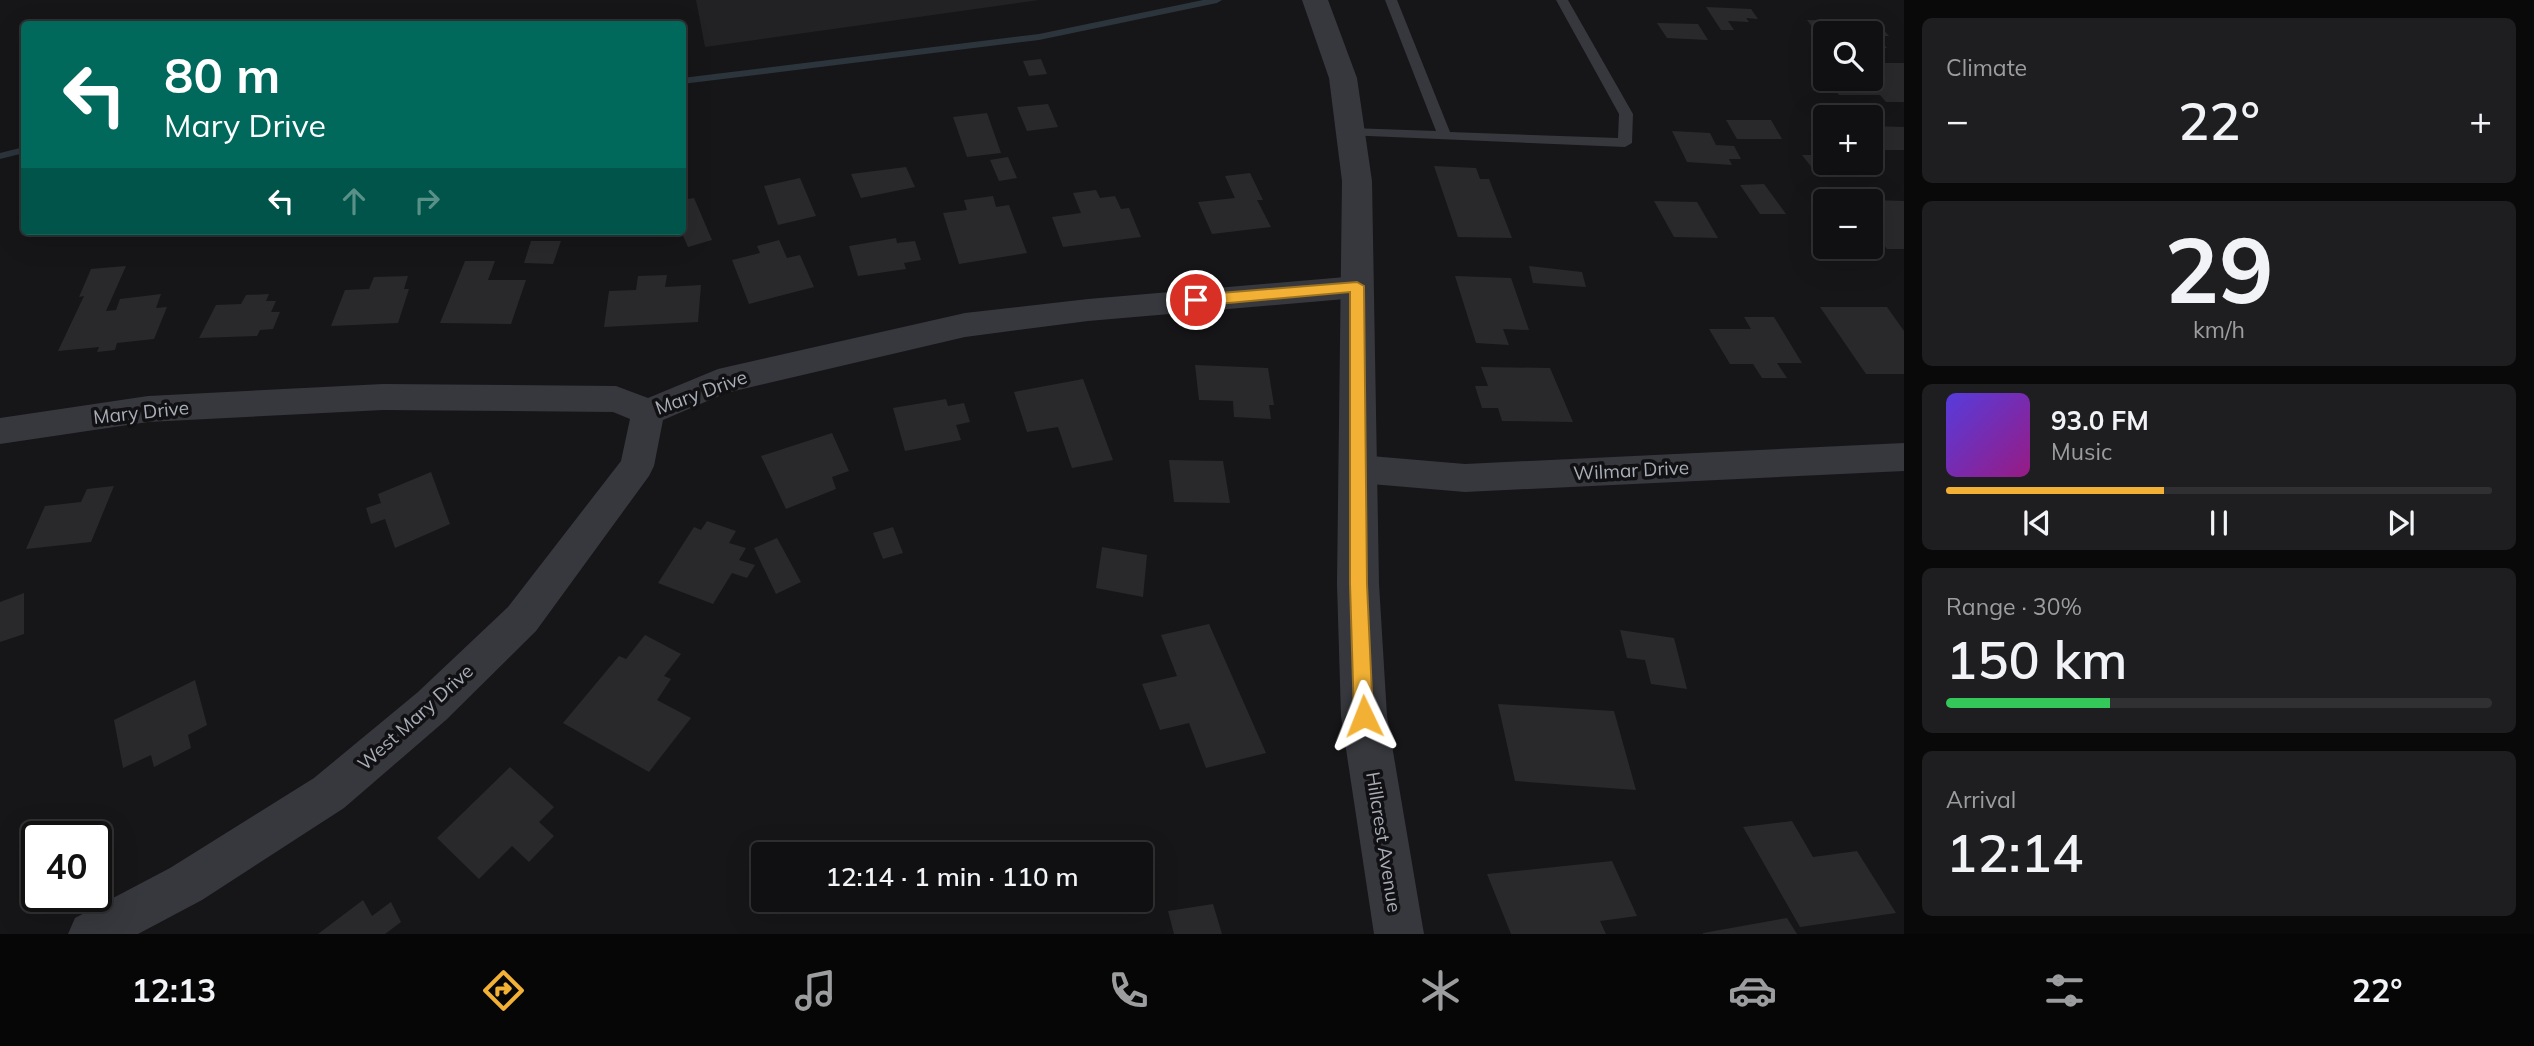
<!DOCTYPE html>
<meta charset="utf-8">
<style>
:root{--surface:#101012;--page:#1e1e20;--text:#f1f3f6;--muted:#9c9d9f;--line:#303032;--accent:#f2b134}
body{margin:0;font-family:Mulish,sans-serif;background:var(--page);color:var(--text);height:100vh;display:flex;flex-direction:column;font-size:26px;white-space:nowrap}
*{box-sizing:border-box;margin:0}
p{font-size:23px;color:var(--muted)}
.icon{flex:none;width:38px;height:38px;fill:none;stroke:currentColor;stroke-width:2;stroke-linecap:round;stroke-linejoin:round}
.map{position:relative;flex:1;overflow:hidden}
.side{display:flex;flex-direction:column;gap:18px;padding:18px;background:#09090a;width:630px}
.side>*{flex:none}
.guide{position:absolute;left:21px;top:21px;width:665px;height:214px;border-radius:7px;box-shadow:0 7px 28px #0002,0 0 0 2px var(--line);background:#00695c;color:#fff;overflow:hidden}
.tools{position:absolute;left:1813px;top:21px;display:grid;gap:14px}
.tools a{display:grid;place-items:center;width:70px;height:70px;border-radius:7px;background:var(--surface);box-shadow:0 7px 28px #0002,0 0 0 2px var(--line);font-size:35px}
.speed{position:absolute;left:21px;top:821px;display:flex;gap:14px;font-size:35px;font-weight:700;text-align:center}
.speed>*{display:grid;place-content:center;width:91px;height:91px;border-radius:50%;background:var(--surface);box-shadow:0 7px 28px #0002,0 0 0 2px var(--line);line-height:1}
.speed .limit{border:4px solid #111;border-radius:10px;background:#fff;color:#111}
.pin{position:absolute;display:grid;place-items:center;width:60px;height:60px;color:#fff;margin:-30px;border:4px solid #fff;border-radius:50%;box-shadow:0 2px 7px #0007}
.me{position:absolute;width:77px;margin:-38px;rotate:358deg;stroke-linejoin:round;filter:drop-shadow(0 0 5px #0008)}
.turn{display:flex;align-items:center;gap:24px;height:147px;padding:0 28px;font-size:32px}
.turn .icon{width:91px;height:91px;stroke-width:2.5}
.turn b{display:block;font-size:49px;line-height:60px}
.lanes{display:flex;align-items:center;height:66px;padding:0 28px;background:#0003;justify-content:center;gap:35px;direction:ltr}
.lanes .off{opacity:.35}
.big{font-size:52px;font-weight:600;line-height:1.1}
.side .card{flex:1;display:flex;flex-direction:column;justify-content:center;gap:10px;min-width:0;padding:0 24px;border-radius:10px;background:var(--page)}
.side .dial{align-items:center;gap:0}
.dial b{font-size:91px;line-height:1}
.song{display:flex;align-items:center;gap:21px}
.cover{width:84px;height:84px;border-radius:10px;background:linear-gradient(135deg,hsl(250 70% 55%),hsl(310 70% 35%))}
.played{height:7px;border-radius:4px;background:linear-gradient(90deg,var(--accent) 40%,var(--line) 40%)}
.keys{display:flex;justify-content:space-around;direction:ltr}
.heat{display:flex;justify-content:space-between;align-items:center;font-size:38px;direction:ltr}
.charge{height:10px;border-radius:5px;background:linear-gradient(90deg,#34c759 30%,var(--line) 0)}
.trip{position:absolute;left:751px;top:842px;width:402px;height:70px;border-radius:7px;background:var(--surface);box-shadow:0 7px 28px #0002,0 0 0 2px var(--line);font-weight:600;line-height:70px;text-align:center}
.tabs{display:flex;height:112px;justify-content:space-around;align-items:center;background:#060607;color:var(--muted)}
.tabs .icon{width:49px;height:49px}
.tabs .active{color:var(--accent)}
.tabs b{font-size:32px;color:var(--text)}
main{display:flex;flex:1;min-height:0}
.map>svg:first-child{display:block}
</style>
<main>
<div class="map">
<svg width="1904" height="934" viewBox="0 0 1904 934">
<rect width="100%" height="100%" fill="#161618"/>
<path fill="#222225" d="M696 0H1039L705 47Z"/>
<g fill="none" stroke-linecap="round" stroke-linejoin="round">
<g fill="#2c353c" fill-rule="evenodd">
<path d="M1203 0H1222L1217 3 1039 40 682 84V78L1039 34Z"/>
<path d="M24 147V153L0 159V153Z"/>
</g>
</g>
<g fill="#29292c">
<path d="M1706 7 1751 9 1758 19 1746 18 1749 22 1728 21 1734 30H1721Z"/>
<path d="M1807 20 1875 21 1889 36H1877L1887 48 1871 47V33H1825V44Z"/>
<path d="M1657 23 1698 24 1708 40 1667 38Z"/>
<path d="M1821 56H1825V77L1811 61H1824Z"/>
<path d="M1871 57 1876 63H1904V102H1886L1880 95H1839L1826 79H1871Z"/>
<path d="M1041 59 1047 74 1029 76 1023 61Z"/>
<path d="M1048 104 1058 127 1027 131 1017 107Z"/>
<path d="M987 113 1001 153 967 157 953 117Z"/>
<path d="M1726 120H1771L1782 139H1737Z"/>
<path d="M1871 126 1904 127V150H1871V132H1876Z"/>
<path d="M1672 131 1710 133 1716 145 1734 146 1741 159H1729L1732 165 1687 162Z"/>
<path d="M1802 155H1825V163H1839L1848 175 1817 174Z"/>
<path d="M1008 157 1017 178 999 181 990 160Z"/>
<path d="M1434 166 1476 168 1480 179H1489L1512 238 1458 237Z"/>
<path d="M906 167 915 187 861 198 851 174Z"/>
<path d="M1250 173 1263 200H1257L1271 227 1212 234 1198 202 1235 198 1225 176Z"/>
<path d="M800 178 816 216 778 225 764 186Z"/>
<path d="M1764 184 1786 214H1760L1740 185Z"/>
<path d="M1096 190 1100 198 1115 196 1121 209 1129 208 1141 237 1063 247 1052 217 1081 213 1073 193Z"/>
<path d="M993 196 996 207 1009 205 1027 253 959 264 943 213 967 210 964 200Z"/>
<path d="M694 198 712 240 688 247 681 231 682 200Z"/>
<path d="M1871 200 1904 201V249H1887L1871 227V216H1873Z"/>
<path d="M1654 201 1697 202 1718 238 1674 237Z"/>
<path d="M1811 218 1825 219V239Z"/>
<path d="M896 238 897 243 915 241 921 260 904 263 906 269 858 276 849 246Z"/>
<path d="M779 240 787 258 800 255 814 287 749 304 732 260 760 253 757 246Z"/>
<path d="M531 241H561L553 264 524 263Z"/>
<path d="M465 261H495L488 280H526L511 324 440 323Z"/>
<path d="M126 266 106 311 116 310 120 299 161 294 156 308 167 307 154 339 117 343 115 350 97 352 99 347 58 351 84 296 79 297 91 269Z"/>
<path d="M1529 266 1582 272 1586 287 1533 283Z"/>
<path d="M667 275 665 287 701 285 698 322 604 327 609 291 636 290 638 276Z"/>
<path d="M408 276 404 289H409L398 323 331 326 345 290 369 289 374 277Z"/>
<path d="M1455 276 1511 278 1529 330 1503 329 1509 345 1476 343Z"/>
<path d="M269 294 266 301H276L271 312H280L273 329 260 330 257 336 199 338 216 305 241 304 246 295Z"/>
<path d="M1820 307H1887L1904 331V374H1866Z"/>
<path d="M1744 317H1774L1802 363H1777L1787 378H1762L1753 364H1730L1709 329H1751Z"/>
<path d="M1195 365 1268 368 1274 405H1269L1271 419 1234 417 1233 401 1199 400Z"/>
<path d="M1481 367 1550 368 1573 422 1502 421 1498 408H1482L1475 386H1488Z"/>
<path d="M1083 379 1113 460 1072 468 1058 427 1027 432 1014 392Z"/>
<path d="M946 399 948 406 964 403 970 422 956 425 961 440 905 451 893 408Z"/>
<path d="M832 433 849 471 832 477 836 489 786 509 761 456Z"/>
<path d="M1169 460 1223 461 1230 503 1174 502Z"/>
<path d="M431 472 450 524 395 548 385 519 371 524 366 508 381 503 378 494Z"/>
<path d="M114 486 91 542 26 549 45 506 81 502 87 489Z"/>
<path d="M707 521 736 531 729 543 746 548 739 560 755 565 747 578 732 573 713 604 658 583 694 527 701 530Z"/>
<path d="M893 527 903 553 883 559 873 533Z"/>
<path d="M777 538 801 582 776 594 754 548Z"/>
<path d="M1102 547 1147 555 1143 597 1096 588Z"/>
<path d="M24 593V634L0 642V602Z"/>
<path d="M1209 624 1266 753 1206 768 1189 723 1160 730 1142 684 1177 676 1161 635Z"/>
<path d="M1620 630 1674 638 1687 689 1651 684 1645 660 1627 658Z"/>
<path d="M645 635 681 654 664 676 671 679 657 700 691 718 649 772 563 723 619 656 626 659Z"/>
<path d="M195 680 207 725 188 735 191 748 154 767 151 755 123 768 114 720Z"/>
<path d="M1498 704 1614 711 1636 790 1515 781Z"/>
<path d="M510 767 554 807 539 822 554 836 529 862 512 846 479 879 437 838Z"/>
<path d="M1792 821 1813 857 1857 851 1896 913 1800 927 1743 827Z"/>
<path d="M1612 861 1637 916 1600 921 1606 934H1511L1487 874Z"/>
<path d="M363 900 372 916 391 902 401 922 385 934H318Z"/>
<path d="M1213 904 1222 934H1174L1168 911Z"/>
<path d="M1787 918 1797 934H1703V933Z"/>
</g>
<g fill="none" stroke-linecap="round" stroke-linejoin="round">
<path fill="#37383d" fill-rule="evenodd" d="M1385 0H1397L1450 132 1618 138 1619 114 1556 0H1568L1633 114 1632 143 1625 147 1345 135V129L1350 128 1436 131Z"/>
<g fill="#37383d" fill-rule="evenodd">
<path d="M1357 276 1368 279 1372 287 1368 295 1357 298 1088 321 965 337 726 393 663 420 654 466 649 476 536 631 446 720 344 808 202 900 138 934H68L75 918 170 868 314 778 418 692 508 607 621 461 630 419 613 412 383 410 148 422 0 444V418L148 396 383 384 616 386 648 398 718 369 965 313 1088 299Z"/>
<path d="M1904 443V471L1465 492 1359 483 1347 479 1341 469 1347 459 1359 455 1465 464Z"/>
</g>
<path fill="#37383d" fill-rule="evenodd" d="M1302 0H1328L1357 78 1372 181 1379 584 1387 716 1424 934H1374L1341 716 1337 584 1342 181 1329 78Z"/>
</g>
<path fill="#f2b134" stroke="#9d7322" stroke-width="2" d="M1357 282 1364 286 1367 584 1373 716 1370 722 1364 725 1357 722 1354 716 1350 584V292L1196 306 1189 300 1196 295Z"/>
<g text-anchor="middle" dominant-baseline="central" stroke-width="7" stroke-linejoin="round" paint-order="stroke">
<g font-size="19" fill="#a8adb8" stroke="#111113">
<text transform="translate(701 392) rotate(-20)">Mary Drive</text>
<text transform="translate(141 412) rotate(-6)">Mary Drive</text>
<text transform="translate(1631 470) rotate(-3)">Wilmar Drive</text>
<text transform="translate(415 717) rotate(-42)">West Mary Drive</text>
<text transform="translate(1384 842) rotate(81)">Hillcrest Avenue</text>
</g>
</g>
</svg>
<div class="tools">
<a><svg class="icon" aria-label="search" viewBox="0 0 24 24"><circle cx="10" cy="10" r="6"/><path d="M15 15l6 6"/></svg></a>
<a>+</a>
<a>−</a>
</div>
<div class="speed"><div class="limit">40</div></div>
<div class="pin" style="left:1196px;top:300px;background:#d93025"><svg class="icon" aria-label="arrive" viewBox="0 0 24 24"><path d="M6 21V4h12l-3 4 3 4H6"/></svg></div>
<svg class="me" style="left:1364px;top:716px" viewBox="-20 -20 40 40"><path d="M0-17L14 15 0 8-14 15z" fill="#f2b134" stroke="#fff" stroke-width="4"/></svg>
<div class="trip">12:14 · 1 min · 110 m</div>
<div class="guide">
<div class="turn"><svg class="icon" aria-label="left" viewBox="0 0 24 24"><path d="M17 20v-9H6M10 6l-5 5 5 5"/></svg><div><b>80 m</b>Mary Drive</div></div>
<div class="lanes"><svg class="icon" aria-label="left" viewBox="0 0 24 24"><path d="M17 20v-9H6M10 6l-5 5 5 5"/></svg><svg class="icon off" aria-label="ahead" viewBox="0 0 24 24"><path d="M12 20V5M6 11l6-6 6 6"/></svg><svg class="icon off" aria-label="right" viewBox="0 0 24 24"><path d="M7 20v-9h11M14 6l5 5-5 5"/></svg></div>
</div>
</div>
<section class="side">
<div class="card"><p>Climate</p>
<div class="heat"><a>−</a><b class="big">22°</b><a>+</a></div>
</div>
<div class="card dial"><b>29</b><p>km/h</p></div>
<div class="card">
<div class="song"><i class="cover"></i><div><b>93.0 FM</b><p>Music</p></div></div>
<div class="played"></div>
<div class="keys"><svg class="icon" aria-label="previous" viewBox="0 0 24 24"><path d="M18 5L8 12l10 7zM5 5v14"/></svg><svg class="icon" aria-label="pause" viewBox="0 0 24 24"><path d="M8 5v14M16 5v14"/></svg><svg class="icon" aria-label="next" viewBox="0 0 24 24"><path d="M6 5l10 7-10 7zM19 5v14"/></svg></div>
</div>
<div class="card"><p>Range · 30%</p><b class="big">150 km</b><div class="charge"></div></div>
<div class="card"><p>Arrival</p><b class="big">12:14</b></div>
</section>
</main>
<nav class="tabs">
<b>12:13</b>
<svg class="icon active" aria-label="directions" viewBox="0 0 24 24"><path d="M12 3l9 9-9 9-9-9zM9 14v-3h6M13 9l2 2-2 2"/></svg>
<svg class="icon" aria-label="music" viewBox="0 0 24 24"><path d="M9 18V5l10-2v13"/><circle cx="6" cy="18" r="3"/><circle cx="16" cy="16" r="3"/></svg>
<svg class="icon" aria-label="phone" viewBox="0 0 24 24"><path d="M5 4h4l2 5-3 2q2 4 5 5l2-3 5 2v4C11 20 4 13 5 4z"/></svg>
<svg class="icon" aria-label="climate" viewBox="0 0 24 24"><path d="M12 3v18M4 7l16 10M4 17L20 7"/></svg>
<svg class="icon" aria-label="car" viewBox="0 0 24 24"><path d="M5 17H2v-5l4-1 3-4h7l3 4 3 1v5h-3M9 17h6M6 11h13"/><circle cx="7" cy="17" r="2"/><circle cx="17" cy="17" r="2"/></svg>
<svg class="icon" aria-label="filters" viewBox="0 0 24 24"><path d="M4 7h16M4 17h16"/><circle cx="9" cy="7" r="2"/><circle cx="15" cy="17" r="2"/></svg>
<b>22°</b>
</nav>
